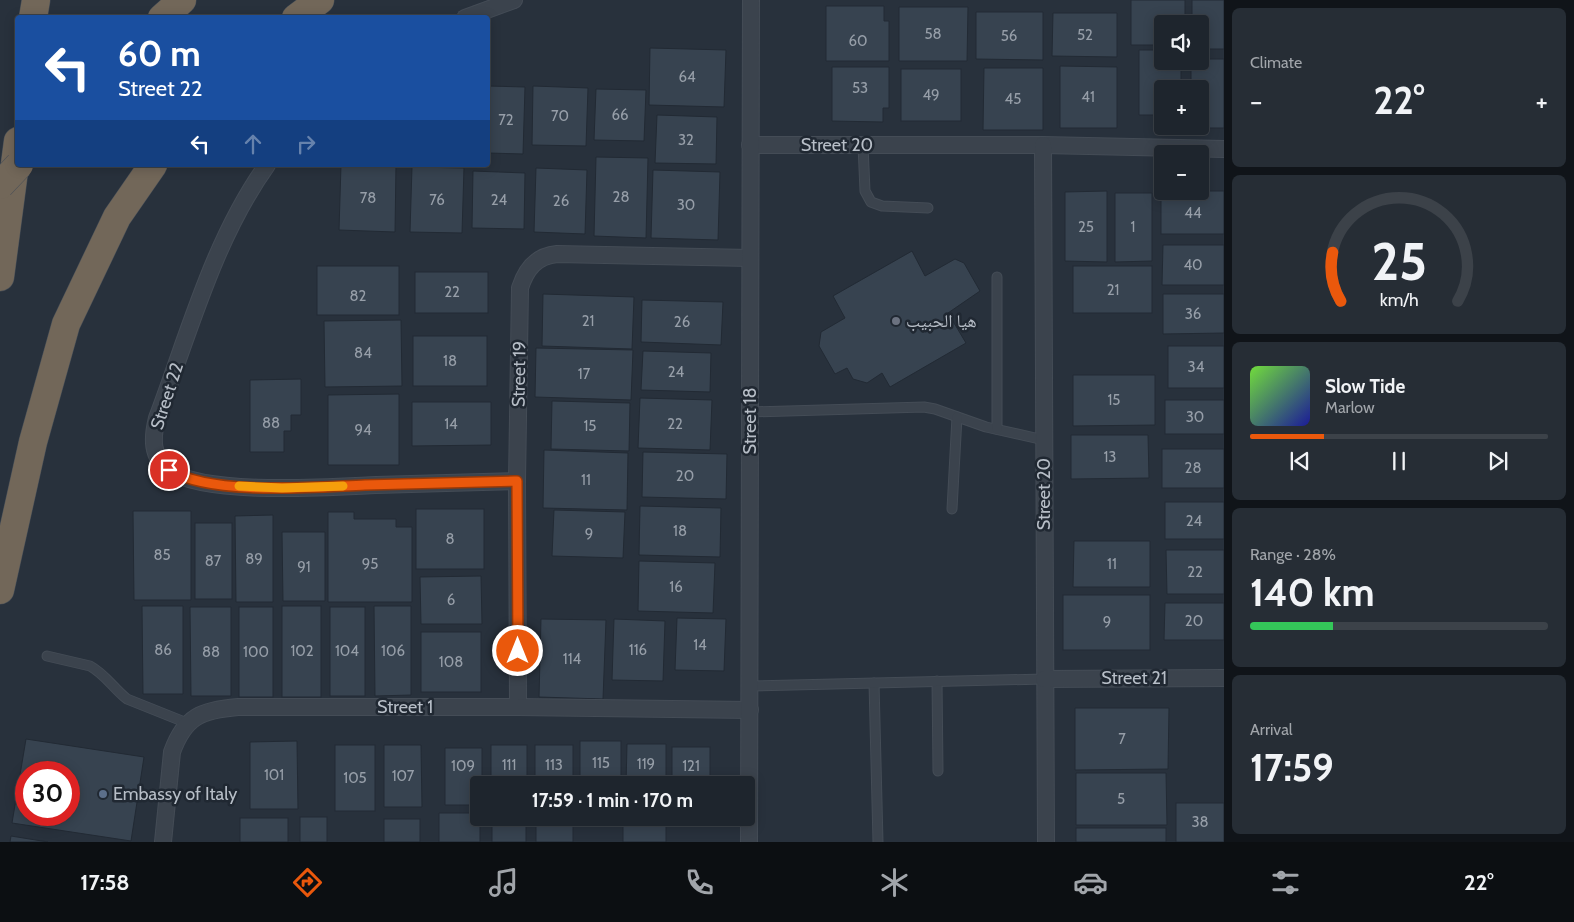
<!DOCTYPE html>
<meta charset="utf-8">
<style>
:root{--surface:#1e252d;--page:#262d35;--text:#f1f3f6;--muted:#a1a5aa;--line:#3c4249;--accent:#ea580c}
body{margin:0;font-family:Cabin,"Noto Naskh Arabic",sans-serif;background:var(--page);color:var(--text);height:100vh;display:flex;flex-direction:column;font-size:19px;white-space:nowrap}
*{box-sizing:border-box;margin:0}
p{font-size:16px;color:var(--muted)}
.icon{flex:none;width:28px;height:28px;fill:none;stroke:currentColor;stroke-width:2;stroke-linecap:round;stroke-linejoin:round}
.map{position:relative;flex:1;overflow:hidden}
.drawer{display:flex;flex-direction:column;gap:8px;padding:8px;background:#101419;width:350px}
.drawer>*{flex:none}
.top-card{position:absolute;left:15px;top:15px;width:475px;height:152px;border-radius:5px;box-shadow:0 2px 12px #0003,0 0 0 1px var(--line);background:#1a4fa0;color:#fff;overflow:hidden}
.controls{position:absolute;left:1154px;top:15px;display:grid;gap:10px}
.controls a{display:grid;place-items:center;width:55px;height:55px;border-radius:5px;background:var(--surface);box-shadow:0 2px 12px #0003,0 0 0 1px var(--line);font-size:25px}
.speed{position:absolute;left:15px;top:761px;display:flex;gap:10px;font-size:25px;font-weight:700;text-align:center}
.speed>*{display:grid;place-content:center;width:65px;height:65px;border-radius:50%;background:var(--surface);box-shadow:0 2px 12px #0003,0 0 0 1px var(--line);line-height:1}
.speed .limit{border:8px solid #d22;background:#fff;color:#111}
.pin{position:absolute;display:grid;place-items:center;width:42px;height:42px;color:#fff;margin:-21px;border:2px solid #fff;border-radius:50%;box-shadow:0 1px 5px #0007}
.me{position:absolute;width:55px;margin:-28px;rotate:0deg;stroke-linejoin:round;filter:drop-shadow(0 0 4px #0008)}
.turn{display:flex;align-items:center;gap:18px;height:105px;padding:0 20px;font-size:22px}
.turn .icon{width:65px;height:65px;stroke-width:2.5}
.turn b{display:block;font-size:35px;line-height:42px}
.lanes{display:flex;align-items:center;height:48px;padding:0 20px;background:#0003;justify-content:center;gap:25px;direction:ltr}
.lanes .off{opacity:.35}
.big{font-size:38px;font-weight:800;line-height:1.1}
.drawer .card{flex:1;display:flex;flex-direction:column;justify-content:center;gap:8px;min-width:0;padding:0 18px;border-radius:8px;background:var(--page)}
.drawer .dial{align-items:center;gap:0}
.dial svg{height:130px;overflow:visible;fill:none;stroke:var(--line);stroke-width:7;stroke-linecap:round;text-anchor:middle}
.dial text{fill:var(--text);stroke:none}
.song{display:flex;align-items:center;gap:15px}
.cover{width:60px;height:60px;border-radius:8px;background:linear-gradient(135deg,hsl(100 70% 55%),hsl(240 70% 35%))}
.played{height:5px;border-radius:2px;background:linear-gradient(90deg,var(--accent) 25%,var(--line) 25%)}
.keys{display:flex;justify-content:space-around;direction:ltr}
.heat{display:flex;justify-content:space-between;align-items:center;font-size:28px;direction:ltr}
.charge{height:8px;border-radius:4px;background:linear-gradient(90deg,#34c759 28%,var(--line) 0)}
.trip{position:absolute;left:470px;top:776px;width:285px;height:50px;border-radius:5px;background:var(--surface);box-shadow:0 2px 12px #0003,0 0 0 1px var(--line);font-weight:800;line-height:50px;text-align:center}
.dock{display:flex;height:80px;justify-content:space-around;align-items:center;background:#0c0f12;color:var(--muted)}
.dock .icon{width:35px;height:35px}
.dock .current{color:var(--accent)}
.dock b{font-size:22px;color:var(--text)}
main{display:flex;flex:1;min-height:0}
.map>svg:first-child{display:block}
</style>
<main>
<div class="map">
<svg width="1224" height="842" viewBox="0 0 1224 842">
<rect width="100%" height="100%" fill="#28313c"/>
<g fill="#374350" stroke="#222a34" fill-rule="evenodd">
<path d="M1131 0H1185V24H1162V45H1131Z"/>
<path d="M1192 0H1224V49H1200V24H1192Z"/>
<path d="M826 6H884V21H889V61H826Z"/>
<path d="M899 7H968L967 61H899Z"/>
<path d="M976 12H1043V60L976 59Z"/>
<path d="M1053 13H1117V57L1052 56Z"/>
<path d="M650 48 726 50 724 107 649 105Z"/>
<path d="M1139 50H1162V61H1181V89H1162V115H1139Z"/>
<path d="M1200 59H1224V128H1191V126H1200V89H1191V61H1200Z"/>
<path d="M1060 66 1117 67V128H1060Z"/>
<path d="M832 67H889V108H883V122L832 121Z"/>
<path d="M984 68H1043V130H983Z"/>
<rect x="901" y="69" width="60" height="52"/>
<path d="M488 86 525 87 523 154 488 153Z"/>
<path d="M533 86 588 88 586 146 532 145Z"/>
<path d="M596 89 646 90 644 141 594 140Z"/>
<path d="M657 115 717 117 716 164 655 163Z"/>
<path d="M596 157 648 158 646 238 594 236Z"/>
<path d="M341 165H396L395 232 339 230Z"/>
<path d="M412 167 464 168 462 233 410 232Z"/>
<path d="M536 168 587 170 585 234 534 232Z"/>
<path d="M653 170 720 172 718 240 651 238Z"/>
<path d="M473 171 525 173 524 229 472 228Z"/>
<path d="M1107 191V262L1065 261V192Z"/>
<rect x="1161" y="191" width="63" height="43"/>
<path d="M1115 193H1152V261L1115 262Z"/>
<path d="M1163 245H1224V285H1162Z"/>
<path d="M912 251 925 276 955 259 964 263 980 291 948 313 966 343 890 387 882 373 867 383 853 379 847 368 835 374 819 346 821 332 845 318 833 296Z"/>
<rect x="317" y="266" width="82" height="49"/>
<rect x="1073" y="266" width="79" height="47"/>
<rect x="415" y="272" width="73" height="41"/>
<path d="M543 294 634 297 632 349 542 346Z"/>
<path d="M1163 294H1224V333L1163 334Z"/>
<path d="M642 300 723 302 721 345 641 342Z"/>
<path d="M401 320 402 386 325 387 324 321Z"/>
<rect x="413" y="336" width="74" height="50"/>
<rect x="1168" y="346" width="56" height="42"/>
<path d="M536 348 633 350 631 400 535 397Z"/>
<path d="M643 351 711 353 710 392 641 390Z"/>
<path d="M1073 375H1155V425L1073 426Z"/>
<path d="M301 379V415H291V431H284V452H250V380Z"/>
<path d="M399 394V465H328V395Z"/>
<path d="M640 398 712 400 710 450 638 448Z"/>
<rect x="1165" y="400" width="59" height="34"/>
<path d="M552 401 630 403 629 451 551 449Z"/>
<path d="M412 402H491V445L412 446Z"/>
<path d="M1071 435H1148L1149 478 1071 479Z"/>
<rect x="1162" y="449" width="62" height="39"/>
<path d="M544 450 628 453 627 510 543 508Z"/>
<path d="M643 452 727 454 726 499 642 497Z"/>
<rect x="1165" y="502" width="59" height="37"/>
<path d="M640 506 721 508 720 557 639 555Z"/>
<rect x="416" y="509" width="68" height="60"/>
<path d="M554 510 625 512 623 558 552 556Z"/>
<path d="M133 511H191V600H134Z"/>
<path d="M328 512H354V519H396V527H412V602H328Z"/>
<path d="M273 515V602H236L235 516Z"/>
<rect x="195" y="523" width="37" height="76"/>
<path d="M282 532H325V601H283Z"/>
<path d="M1074 541H1150V587H1073Z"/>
<path d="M1166 550H1224V594H1167Z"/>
<path d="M639 561 715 563 713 613 638 611Z"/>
<path d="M481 576 482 624H421L420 577Z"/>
<rect x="1063" y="595" width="87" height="55"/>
<path d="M1165 603H1224V640H1164Z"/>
<path d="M142 606H183V694H143Z"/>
<rect x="282" y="606" width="39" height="91"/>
<path d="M374 606H411V695L375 696Z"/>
<path d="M190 607H231V696H191Z"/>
<rect x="239" y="607" width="34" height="90"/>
<rect x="330" y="607" width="35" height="89"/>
<path d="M677 618 726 619 724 671 675 670Z"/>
<path d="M541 619 606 620 603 699 539 697Z"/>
<path d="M614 619 665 621 663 681 612 680Z"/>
<rect x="421" y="632" width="60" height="60"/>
<path d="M1075 708H1169L1168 769 1075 770Z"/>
<path d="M26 739 144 757 131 841 12 823ZM26 772H69V815H26Z"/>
<path d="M297 741 298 809H250V742Z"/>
<rect x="580" y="741" width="41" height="44"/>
<path d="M627 744H666V785H626Z"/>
<rect x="335" y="745" width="40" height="66"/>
<path d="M384 745H421L422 807H384Z"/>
<rect x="491" y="745" width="36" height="40"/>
<rect x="535" y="745" width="38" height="40"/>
<rect x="672" y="747" width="38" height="38"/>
<path d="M445 748H482V785H479V805H445Z"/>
<path d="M1076 773H1166L1167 825H1076Z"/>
<rect x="1176" y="803" width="48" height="39"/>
<path d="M439 813H479V818H480V842H439Z"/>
<rect x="300" y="817" width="27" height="25"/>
<rect x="240" y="818" width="48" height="24"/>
<rect x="492" y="818" width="34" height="24"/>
<rect x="536" y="818" width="37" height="24"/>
<rect x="623" y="818" width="43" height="24"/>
<rect x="384" y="819" width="36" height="23"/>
<rect x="1076" y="828" width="90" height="14"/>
<path d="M11 836 48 842H10Z"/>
</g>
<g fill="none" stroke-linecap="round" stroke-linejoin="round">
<defs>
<g id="service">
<path d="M863 145 865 191 871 202 882 206 928 208"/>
<path d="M750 412 924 407 935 409 986 427 1044 440"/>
<path d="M997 429V277"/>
<path d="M952 509 957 417"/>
<path d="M47 656 90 666C105 674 114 689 127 699L187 723"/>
<path d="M937 681 938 771"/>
<path d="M874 683 878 842"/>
<path d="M750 686 1044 679"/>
</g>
<g id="minor">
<path d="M465 18 514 0"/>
<path d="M750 145H1043L1224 149"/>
<path d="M1043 145 1046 842"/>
<path d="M267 165C214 239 189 333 157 418 152 438 151 457 169 470 204 496 330 487 376 485 423 484 470 482 517 481"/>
<path d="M1044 679 1224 678"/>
<path d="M518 707 517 481 520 288C526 269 536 256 557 254L750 258"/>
<path d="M163 842 172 752C185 716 202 710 238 707H518L750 710"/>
<path d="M749 842 751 0"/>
</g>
<g id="motorway">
<path d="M33 18 36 0"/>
<path d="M162 18 182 0"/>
<path d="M296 18 320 0"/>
<path d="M0 277 18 141"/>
<path d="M0 590 33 442 66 324 117 217 153 165"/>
</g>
</defs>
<use href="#service" stroke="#444c56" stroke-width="11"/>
<use href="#minor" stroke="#444c56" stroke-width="18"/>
<use href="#motorway" stroke="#464e57" stroke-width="29"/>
<use href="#service" stroke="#3b434d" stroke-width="9"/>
<use href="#minor" stroke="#3b434d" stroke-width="16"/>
<use href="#motorway" stroke="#726759" stroke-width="28"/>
<defs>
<path id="motorway-bridge" d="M0 185 19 165"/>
</defs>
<use href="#motorway-bridge" stroke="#464e57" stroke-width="29" stroke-linecap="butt"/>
<use href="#motorway-bridge" stroke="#726759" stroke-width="28"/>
</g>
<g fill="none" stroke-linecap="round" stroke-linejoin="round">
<defs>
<path id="route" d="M169 470C213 496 313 487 365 485 415 484 466 482 517 481L518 651"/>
</defs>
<use href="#route" stroke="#983908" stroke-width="12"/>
<use href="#route" stroke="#ea580c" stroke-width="9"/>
<path stroke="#f59e0b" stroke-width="9" d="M239 486 282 488 343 486"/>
</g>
<circle fill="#6b7280" stroke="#202832" stroke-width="2" cx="896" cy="321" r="5"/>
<circle fill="#5c6f8a" stroke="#202832" stroke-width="2" cx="103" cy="794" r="5"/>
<g text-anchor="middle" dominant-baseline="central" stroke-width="5" stroke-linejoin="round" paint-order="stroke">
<g font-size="15" fill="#969ea8">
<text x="933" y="34">58</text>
<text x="1085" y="35">52</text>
<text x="1009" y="36">56</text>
<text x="858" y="41">60</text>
<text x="687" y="77">64</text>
<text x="860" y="88">53</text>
<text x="931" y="95">49</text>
<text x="1088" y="97">41</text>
<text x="1013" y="99">45</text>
<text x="620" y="115">66</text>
<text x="560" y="116">70</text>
<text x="506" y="120">72</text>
<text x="686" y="140">32</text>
<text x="621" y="197">28</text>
<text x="368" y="198">78</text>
<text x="437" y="200">76</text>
<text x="499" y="200">24</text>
<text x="561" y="201">26</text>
<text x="686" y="205">30</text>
<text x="1193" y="213">44</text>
<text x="1086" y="227">25</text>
<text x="1133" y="227">1</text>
<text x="1193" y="265">40</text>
<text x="1113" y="290">21</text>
<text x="452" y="292">22</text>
<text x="358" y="296">82</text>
<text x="1193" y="314">36</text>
<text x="588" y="321">21</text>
<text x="682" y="322">26</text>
<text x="363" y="353">84</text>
<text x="450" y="361">18</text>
<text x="1196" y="367">34</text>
<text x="676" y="372">24</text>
<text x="584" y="374">17</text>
<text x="1114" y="400">15</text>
<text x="1195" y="417">30</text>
<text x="271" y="423">88</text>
<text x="451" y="424">14</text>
<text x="675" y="424">22</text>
<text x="590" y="426">15</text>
<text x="363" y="430">94</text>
<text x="1110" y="457">13</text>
<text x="1193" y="468">28</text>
<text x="685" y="476">20</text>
<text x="586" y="480">11</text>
<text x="1194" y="521">24</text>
<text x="680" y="531">18</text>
<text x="589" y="534">9</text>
<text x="450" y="539">8</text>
<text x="162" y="555">85</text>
<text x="254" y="559">89</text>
<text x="213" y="561">87</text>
<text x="370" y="564">95</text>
<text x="1112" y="564">11</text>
<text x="304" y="567">91</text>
<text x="1195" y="572">22</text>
<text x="676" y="587">16</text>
<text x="451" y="600">6</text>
<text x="1194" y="621">20</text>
<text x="1107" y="622">9</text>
<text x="700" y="645">14</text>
<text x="163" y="650">86</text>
<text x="638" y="650">116</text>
<text x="302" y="651">102</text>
<text x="347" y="651">104</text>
<text x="393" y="651">106</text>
<text x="211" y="652">88</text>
<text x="256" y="652">100</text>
<text x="572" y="659">114</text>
<text x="451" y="662">108</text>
<text x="1122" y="739">7</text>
<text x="601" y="763">115</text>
<text x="646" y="764">119</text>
<text x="509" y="765">111</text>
<text x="554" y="765">113</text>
<text x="463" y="766">109</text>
<text x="691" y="766">121</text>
<text x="274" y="775">101</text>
<text x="403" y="776">107</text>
<text x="355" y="778">105</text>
<text x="1121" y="799">5</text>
<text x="1200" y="822">38</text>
</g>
<g font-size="18" fill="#b7bec7" stroke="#202832">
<text x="837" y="145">Street 20</text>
<text transform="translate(519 374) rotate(-89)">Street 19</text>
<text transform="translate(167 396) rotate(-72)">Street 22</text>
<text transform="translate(750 421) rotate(-90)">Street 18</text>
<text transform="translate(1044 494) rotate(-90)">Street 20</text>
<text x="1134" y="678">Street 21</text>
<text x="405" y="707">Street 1</text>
</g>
<g font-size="18" fill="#b7bec7" stroke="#202832" text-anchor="start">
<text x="906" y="321">هيا الحبيب</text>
<text x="113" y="794">Embassy of Italy</text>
</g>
</g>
</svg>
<div class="controls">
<a><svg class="icon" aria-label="sound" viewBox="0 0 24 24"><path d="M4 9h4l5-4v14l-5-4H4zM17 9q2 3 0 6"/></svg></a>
<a>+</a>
<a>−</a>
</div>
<div class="speed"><div class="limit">30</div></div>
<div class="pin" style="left:169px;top:470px;background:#d93025"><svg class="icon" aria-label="arrive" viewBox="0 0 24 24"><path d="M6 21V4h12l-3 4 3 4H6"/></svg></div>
<svg class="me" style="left:518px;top:651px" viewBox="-20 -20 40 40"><circle r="17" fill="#ea580c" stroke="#fff" stroke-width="3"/><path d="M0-11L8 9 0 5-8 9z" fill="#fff"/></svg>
<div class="trip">17:59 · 1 min · 170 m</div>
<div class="top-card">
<div class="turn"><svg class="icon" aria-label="left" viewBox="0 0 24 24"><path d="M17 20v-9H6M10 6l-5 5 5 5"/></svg><div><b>60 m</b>Street 22</div></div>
<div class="lanes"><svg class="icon" aria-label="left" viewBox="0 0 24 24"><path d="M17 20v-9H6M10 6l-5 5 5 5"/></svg><svg class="icon off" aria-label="ahead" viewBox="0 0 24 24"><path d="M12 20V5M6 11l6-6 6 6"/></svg><svg class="icon off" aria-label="right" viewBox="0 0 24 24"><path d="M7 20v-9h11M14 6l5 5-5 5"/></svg></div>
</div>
</div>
<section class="drawer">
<div class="card"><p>Climate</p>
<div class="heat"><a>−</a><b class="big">22°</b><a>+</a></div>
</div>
<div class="card dial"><svg viewBox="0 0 100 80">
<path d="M14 69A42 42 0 1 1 86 69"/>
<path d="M14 69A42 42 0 0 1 9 39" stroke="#ea580c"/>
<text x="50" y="56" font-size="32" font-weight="700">25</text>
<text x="50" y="72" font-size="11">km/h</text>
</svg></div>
<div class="card">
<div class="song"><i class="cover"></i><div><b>Slow Tide</b><p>Marlow</p></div></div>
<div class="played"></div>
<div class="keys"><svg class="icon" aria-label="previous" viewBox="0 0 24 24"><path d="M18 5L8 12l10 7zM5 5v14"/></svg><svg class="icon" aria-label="pause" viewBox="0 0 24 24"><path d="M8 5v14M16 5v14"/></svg><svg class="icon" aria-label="next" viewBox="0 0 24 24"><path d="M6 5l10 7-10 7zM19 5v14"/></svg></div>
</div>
<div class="card"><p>Range · 28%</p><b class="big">140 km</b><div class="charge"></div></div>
<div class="card"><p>Arrival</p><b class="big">17:59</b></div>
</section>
</main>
<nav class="dock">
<b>17:58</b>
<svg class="icon current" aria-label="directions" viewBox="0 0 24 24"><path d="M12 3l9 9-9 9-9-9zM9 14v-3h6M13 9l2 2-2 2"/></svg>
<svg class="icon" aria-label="music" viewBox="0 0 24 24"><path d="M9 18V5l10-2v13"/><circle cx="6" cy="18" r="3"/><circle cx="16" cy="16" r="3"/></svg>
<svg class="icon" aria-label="phone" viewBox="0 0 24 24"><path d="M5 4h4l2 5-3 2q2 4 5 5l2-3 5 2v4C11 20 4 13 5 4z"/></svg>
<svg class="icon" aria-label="climate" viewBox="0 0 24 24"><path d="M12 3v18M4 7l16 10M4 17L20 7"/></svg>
<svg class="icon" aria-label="car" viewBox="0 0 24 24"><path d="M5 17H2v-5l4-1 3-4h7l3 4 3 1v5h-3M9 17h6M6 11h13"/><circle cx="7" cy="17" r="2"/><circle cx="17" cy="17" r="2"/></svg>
<svg class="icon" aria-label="filters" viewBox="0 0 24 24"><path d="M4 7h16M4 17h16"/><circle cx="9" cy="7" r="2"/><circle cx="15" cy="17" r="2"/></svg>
<b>22°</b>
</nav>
